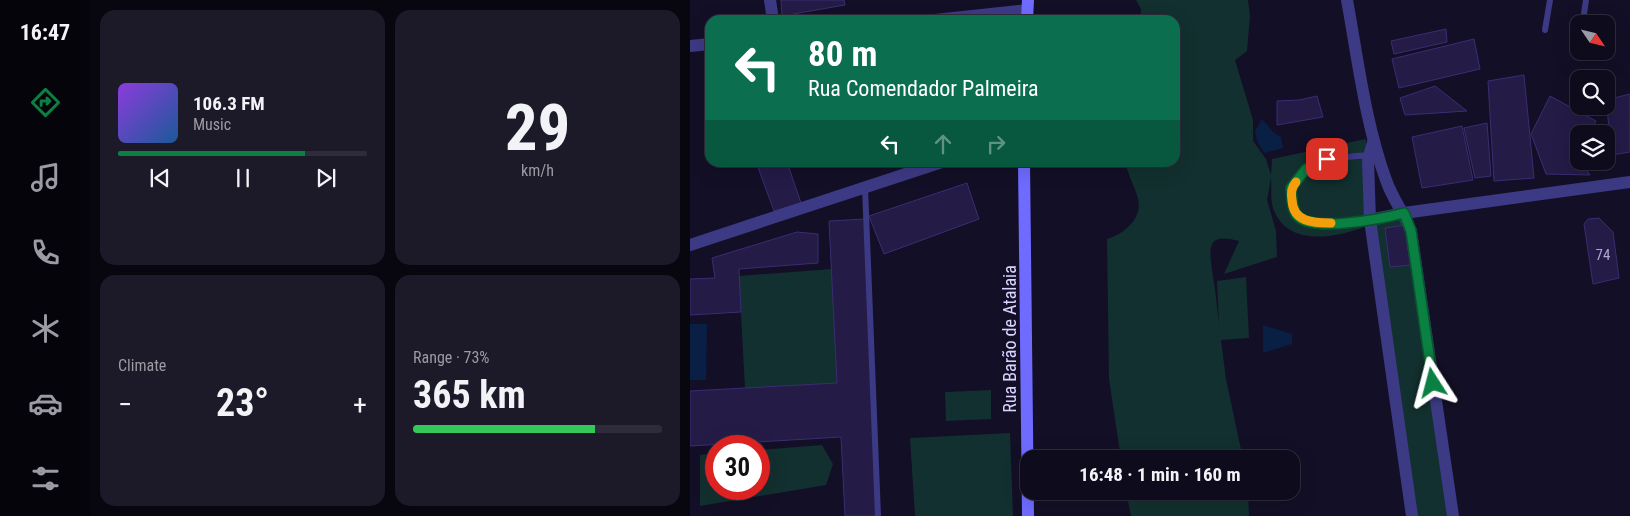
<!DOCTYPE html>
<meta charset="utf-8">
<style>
:root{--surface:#0e0b1c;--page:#1c1929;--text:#f1f3f6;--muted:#9b9ba3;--line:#2e2b3b;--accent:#0b8043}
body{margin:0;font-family:"Roboto Condensed",sans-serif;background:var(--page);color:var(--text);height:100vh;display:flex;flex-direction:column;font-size:19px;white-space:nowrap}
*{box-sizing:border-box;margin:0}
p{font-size:16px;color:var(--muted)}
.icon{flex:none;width:28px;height:28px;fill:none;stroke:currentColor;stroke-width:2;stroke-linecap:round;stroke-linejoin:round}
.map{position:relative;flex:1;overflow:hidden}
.details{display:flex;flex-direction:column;gap:10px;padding:10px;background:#08060f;width:600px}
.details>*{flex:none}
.top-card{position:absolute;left:15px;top:15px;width:475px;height:152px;border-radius:15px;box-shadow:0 5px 20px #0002,0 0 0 1px var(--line);background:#0b6e4f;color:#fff;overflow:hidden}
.needle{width:32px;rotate:125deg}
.fabs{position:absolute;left:880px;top:15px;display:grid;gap:10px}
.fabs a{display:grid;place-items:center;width:45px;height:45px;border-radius:10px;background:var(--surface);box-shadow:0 5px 20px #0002,0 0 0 1px var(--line);font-size:25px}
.speed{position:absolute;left:15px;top:435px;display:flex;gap:10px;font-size:25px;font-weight:700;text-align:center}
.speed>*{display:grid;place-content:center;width:65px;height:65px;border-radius:50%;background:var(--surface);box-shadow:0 5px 20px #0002,0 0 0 1px var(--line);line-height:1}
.speed .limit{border:8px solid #d22;background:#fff;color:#111}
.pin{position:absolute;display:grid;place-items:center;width:42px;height:42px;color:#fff;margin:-21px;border-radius:10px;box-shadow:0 2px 8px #0006}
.me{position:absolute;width:55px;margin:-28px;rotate:351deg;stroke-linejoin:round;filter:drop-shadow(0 0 4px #0008)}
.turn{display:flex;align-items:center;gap:18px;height:105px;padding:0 20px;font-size:22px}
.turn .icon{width:65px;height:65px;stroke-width:2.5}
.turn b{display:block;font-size:35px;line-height:42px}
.lanes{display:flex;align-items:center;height:48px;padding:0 20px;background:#0003;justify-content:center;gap:25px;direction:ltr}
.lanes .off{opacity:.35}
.big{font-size:38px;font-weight:700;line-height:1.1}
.details .card{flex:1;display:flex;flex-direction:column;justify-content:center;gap:8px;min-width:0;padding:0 18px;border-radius:15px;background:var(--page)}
.details .dial{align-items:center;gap:0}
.dial b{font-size:65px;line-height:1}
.song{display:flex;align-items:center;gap:15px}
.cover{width:60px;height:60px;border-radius:8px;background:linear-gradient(135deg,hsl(270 70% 55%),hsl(210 70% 35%))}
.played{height:5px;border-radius:2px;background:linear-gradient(90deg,var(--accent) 75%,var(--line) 75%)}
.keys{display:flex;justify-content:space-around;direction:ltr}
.heat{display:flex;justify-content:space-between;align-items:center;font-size:28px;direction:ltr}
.charge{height:8px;border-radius:4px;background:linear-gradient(90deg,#34c759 73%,var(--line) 0)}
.details .tiles{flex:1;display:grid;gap:10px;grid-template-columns:repeat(2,1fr)}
.trip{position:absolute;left:330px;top:450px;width:280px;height:50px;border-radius:15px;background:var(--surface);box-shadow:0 5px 20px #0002,0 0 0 1px var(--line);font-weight:700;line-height:50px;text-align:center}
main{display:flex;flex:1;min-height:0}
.tabs{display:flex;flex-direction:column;width:90px;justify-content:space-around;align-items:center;background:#06040b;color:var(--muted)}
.tabs .icon{width:35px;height:35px}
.tabs .current{color:var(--accent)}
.tabs b{font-size:22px;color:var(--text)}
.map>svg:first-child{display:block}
</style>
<main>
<nav class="tabs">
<b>16:47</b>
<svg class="icon current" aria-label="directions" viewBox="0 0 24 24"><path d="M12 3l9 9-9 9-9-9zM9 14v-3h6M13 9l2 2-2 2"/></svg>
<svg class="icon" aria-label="music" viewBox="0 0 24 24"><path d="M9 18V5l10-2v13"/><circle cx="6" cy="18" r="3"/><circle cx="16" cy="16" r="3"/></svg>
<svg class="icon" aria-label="phone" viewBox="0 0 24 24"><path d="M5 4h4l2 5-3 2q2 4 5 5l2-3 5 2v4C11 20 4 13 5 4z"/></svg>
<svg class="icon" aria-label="climate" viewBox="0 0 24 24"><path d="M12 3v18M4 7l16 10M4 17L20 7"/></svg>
<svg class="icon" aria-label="car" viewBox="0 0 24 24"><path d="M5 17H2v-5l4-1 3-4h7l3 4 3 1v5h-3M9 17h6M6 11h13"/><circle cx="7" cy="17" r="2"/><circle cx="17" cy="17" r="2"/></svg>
<svg class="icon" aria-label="filters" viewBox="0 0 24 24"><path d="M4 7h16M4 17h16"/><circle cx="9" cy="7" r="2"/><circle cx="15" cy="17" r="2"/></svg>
</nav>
<section class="details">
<div class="tiles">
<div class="card">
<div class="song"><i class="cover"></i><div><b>106.3 FM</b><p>Music</p></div></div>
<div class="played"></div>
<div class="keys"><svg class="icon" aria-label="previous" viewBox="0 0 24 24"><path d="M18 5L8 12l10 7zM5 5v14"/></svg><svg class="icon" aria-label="pause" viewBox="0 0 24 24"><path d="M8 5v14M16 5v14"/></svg><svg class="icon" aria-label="next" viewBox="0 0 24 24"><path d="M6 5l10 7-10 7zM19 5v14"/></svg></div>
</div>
<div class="card dial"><b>29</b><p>km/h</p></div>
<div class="card"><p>Climate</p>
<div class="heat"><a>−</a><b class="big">23°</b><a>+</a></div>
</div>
<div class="card"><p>Range · 73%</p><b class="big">365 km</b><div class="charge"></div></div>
</div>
</section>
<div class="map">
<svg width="940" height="516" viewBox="0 0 940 516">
<rect width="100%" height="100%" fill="#130f26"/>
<g fill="#12302f">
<path d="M446 0H558L560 16 557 51 545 60 563 120V141L576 159 581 175 582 159 676 139 677 226C646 238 597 248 583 208 580 199 582 187 581 178L577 200 586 231 587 257 534 274 549 241C513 231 520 252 523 277 526 293 527 309 529 324L527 281 556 277 559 338 531 340 536 379 553 459H431L419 379 417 239C434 234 453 218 448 199 445 187 439 177 436 165L439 162H485V20H450L451 9Z"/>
<path d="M723 218 762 516H725L682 224Z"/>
<path d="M142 269 147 383 55 389 49 276Z"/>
<path d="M301 390V419L256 421 255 392Z"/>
<path d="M320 433 323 516H225L220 438Z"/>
<path d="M132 445 143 464 136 485 10 506V455L26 453V489H69V450Z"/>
<path d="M436 491H558L559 516H441Z"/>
</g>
<g fill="#0a1f44">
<path d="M572 119 583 132 591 137 593 148 574 153 567 141 565 131Z"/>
<path d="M0 324H17L16 380H0Z"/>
<path d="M573 325 602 334V344L573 353Z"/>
</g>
<g fill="#241b47" stroke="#3b2d73">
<path d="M91 0H154L155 5 92 16Z"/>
<path d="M756 29 757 42 704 54 701 41Z"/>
<path d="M784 39 790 69 709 88 702 59Z"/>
<path d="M834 75 844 178 804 181 798 81Z"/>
<path d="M745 86 777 111 715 115 710 98Z"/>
<path d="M940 94V152L922 155 916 100Z"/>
<path d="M627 96 633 117 587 125V101L609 100Z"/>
<path d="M860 96 906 121 899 134H889V150L886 155 900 175 856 174 841 134Z"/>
<path d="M797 123 801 176 785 178 774 128Z"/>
<path d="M772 126 783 180 732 188 722 137Z"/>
<path d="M66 162H97L111 203 84 211Z"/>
<path d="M277 183 289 219 194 254 179 216Z"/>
<path d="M909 218 923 232 929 278 903 284 894 224 898 219Z"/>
<path d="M175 219 187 516H155L151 437 0 446V391L147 383 139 221Z"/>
<path d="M716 225 721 265 700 267 695 228Z"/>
<path d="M107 232 128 234V263L49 269 51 312 0 315V279L25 278 22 258Z"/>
</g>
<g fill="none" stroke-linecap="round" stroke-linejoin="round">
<g stroke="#3d3a85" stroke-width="6">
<path d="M894 14 896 0"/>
<path d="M855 30 860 0"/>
<path d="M679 155C645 158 623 157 601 188 602 196 601 207 606 215 616 230 664 222 680 220"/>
<path d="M175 188 188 516"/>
</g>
<g stroke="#3d3a85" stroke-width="12">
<path d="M80 0 83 20"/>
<path d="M657 0C668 60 675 122 696 180 702 198 714 213 721 231L763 516"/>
<path d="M245 20 337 10"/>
<path d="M0 46 20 44"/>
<path d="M683 142 678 160 680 220 722 516"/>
<path d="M680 220 714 213 940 182"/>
<path d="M0 245 252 162"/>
</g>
<g stroke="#6f6bff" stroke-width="12">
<path d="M337 20 338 0"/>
<path d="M334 162 338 516"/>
</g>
</g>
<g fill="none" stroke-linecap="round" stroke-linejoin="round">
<defs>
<path id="route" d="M637 159 616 169 601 188C602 197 601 206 606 214 618 234 695 218 714 213L721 231 743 383"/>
</defs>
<use href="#route" stroke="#07532c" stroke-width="12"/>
<use href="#route" stroke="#0b8043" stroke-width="9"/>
<path stroke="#f59e0b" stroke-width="9" d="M606 182C601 188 601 193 602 200 603 222 623 223 641 223"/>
</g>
<g text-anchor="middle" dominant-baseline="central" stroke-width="5" stroke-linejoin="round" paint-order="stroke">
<g font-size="15" fill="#aca6d1">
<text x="913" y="255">74</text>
</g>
<g font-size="18" fill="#d9d4ff" stroke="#130f26">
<text transform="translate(319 339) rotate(-90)">Rua Barão de Atalaia</text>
</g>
</g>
</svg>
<div class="fabs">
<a><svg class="needle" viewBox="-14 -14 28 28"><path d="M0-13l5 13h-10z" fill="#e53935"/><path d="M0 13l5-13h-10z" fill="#9b9ba3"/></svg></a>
<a><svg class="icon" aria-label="search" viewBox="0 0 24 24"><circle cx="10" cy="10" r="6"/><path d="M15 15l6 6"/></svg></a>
<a><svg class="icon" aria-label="layers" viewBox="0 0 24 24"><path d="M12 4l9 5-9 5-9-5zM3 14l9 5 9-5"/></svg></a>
</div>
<div class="speed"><div class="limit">30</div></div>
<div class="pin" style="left:637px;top:159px;background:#d93025"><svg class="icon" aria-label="arrive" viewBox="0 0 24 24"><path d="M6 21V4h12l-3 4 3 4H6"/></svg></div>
<svg class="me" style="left:743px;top:383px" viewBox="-20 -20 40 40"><path d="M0-17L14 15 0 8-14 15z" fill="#0b8043" stroke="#fff" stroke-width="4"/></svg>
<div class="trip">16:48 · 1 min · 160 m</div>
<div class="top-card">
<div class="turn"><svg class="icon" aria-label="left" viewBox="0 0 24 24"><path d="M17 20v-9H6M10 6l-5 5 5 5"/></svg><div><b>80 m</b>Rua Comendador Palmeira</div></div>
<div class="lanes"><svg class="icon" aria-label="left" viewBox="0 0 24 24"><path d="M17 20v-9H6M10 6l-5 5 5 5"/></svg><svg class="icon off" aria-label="ahead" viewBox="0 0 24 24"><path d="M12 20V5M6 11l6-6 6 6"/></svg><svg class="icon off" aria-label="right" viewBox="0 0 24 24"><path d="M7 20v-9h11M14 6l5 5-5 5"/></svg></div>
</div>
</div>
</main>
